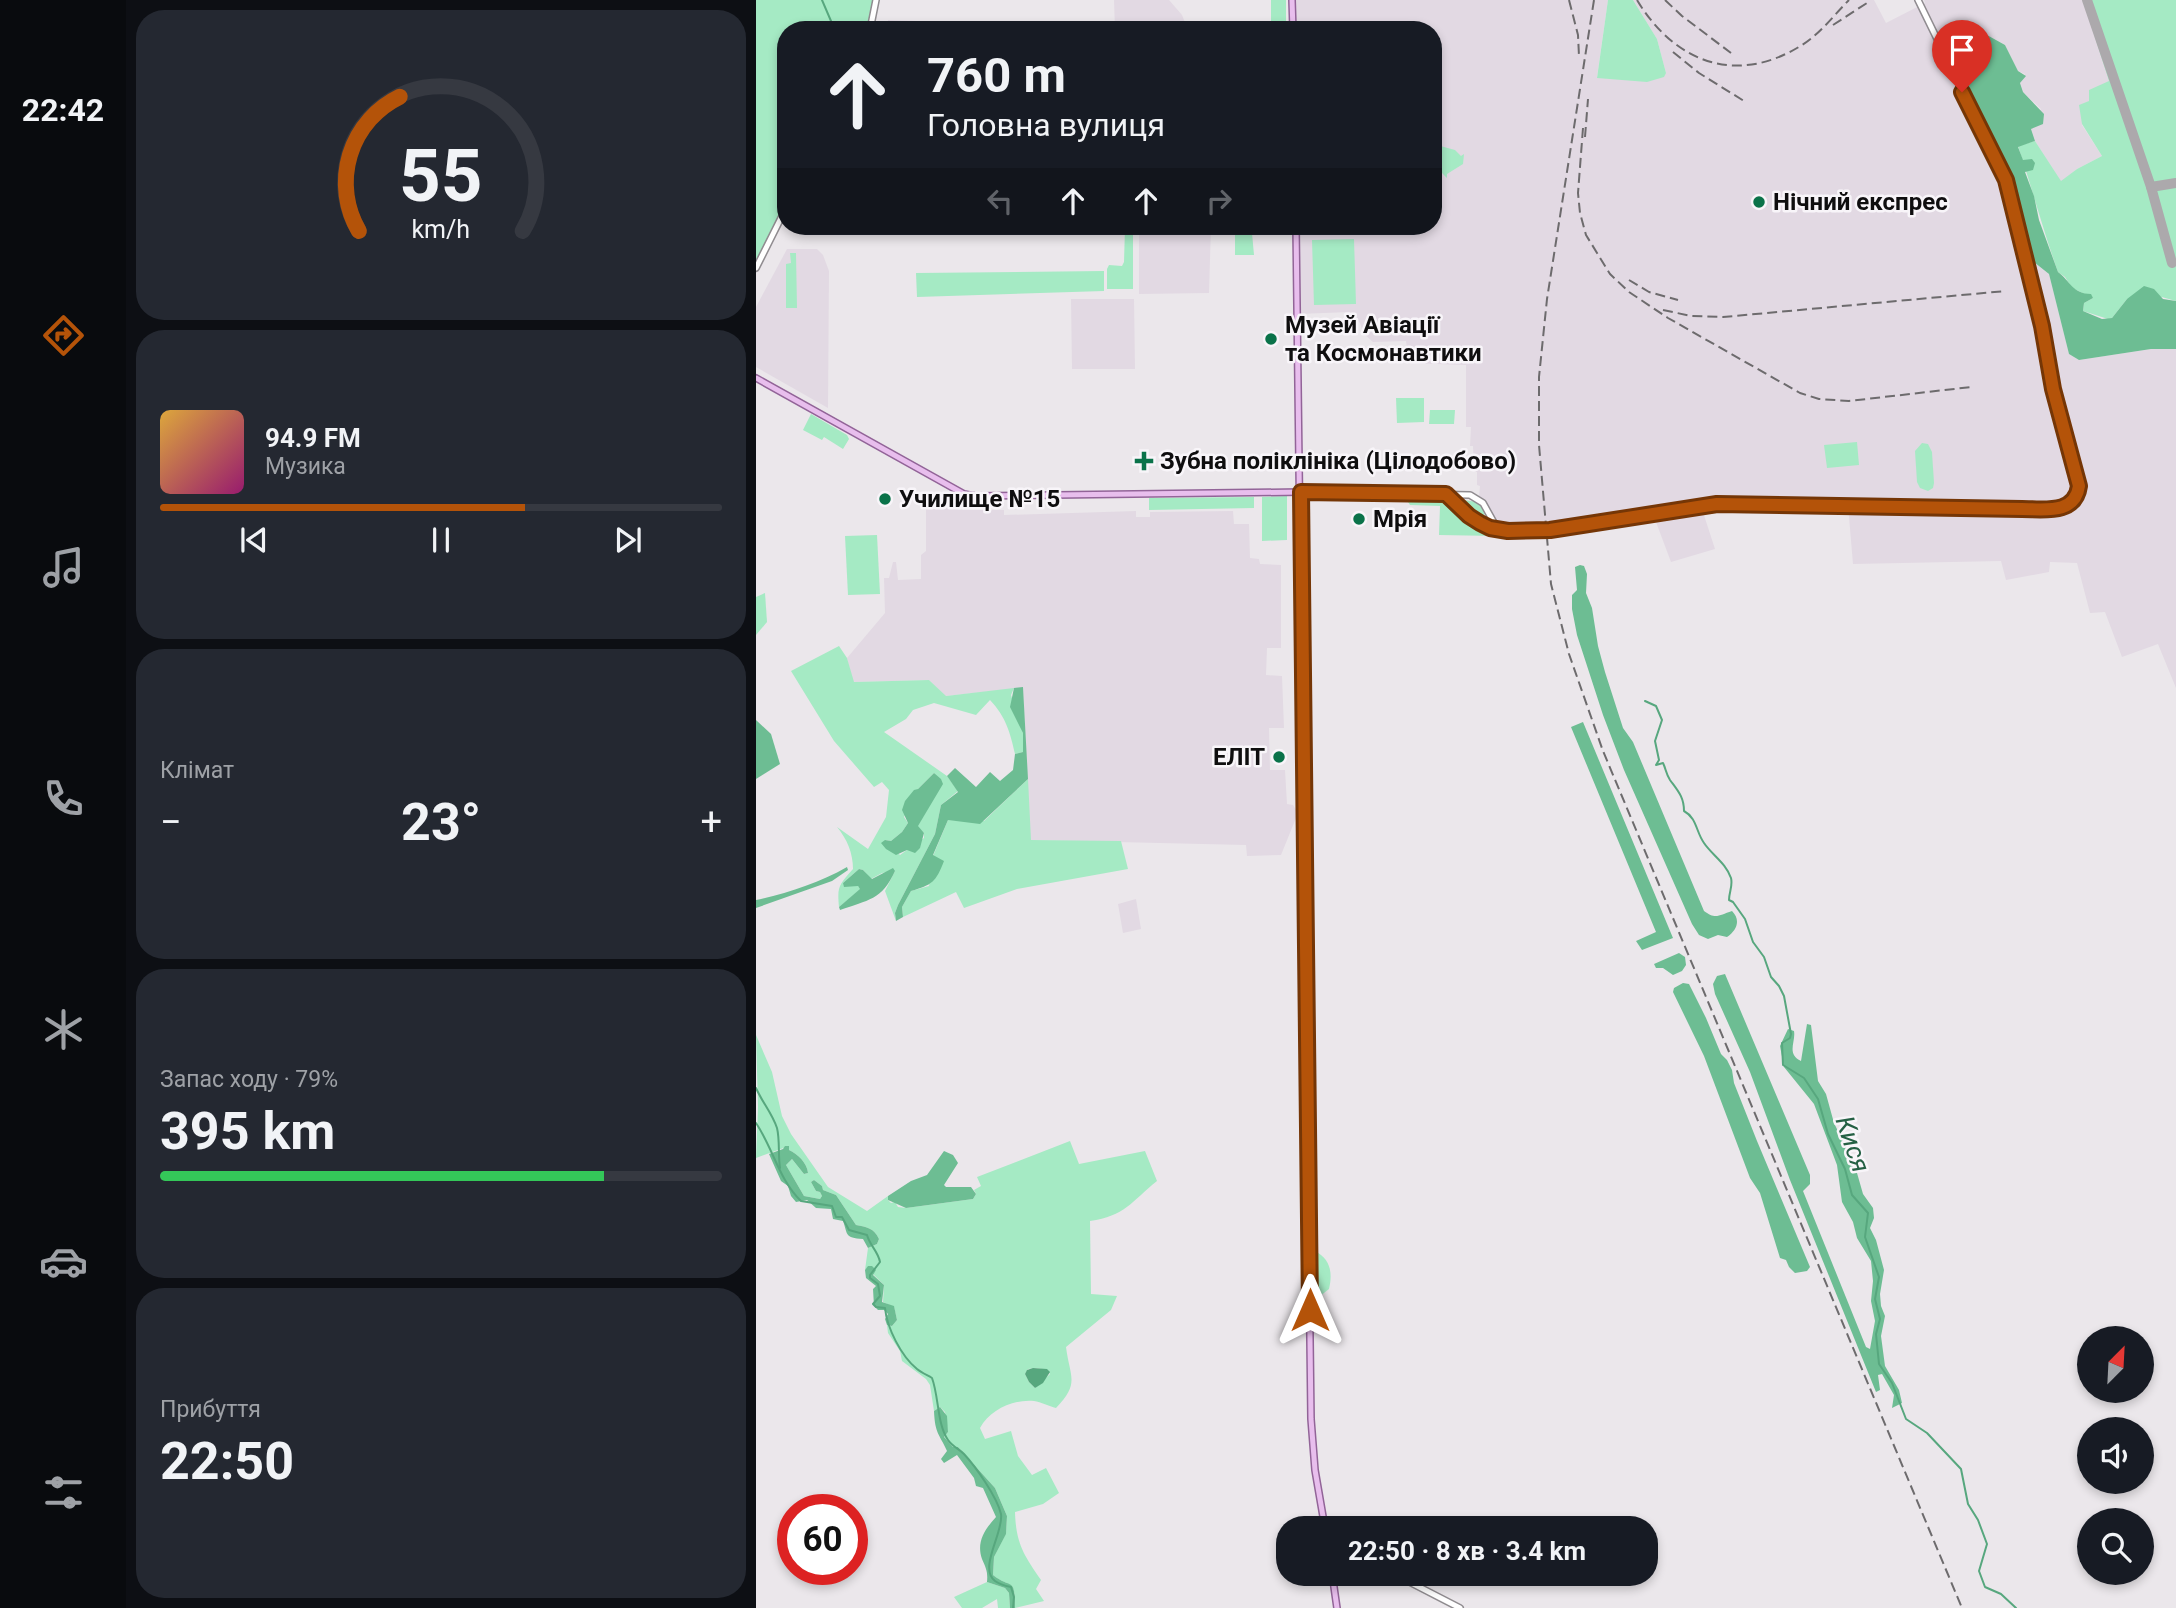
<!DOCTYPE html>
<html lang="uk">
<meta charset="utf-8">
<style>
:root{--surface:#171b24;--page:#242831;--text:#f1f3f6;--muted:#9ea1a6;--line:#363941;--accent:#b45309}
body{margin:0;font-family:Roboto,sans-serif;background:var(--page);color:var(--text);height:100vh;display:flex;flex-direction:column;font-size:26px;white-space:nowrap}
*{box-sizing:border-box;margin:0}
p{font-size:23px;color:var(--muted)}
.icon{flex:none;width:38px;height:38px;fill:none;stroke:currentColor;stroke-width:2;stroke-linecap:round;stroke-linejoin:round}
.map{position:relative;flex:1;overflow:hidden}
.panel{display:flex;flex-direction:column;gap:10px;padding:10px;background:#0d0f14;width:630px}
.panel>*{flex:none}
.top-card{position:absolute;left:21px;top:21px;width:665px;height:214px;border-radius:28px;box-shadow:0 4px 10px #0003;background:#171b24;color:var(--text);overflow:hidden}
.needle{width:46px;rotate:24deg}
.tools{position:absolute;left:1321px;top:1326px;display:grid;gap:14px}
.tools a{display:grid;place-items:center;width:77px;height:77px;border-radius:50%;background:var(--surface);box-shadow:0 4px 10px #0003;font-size:35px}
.speed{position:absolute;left:21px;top:1494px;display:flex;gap:14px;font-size:35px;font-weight:700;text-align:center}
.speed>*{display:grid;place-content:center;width:91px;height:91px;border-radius:50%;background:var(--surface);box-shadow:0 4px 10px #0003;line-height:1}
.speed .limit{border:10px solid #d22;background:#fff;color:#111}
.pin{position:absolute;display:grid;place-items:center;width:60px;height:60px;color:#fff;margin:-72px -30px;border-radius:50% 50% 50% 0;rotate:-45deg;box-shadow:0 0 7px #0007}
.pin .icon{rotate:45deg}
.me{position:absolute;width:77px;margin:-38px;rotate:0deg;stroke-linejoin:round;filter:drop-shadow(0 0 5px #0008)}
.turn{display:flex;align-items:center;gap:24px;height:147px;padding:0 35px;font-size:32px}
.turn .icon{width:91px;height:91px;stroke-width:2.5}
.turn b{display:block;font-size:49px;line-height:60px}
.lanes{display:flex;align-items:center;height:66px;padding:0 35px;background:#0003;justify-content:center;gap:35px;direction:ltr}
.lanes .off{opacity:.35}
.big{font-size:52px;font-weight:700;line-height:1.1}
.panel .tile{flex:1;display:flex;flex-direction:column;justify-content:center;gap:10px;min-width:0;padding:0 24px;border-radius:28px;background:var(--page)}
.panel .dial{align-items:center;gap:0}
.dial svg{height:182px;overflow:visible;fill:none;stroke:var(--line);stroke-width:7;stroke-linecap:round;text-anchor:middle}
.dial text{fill:var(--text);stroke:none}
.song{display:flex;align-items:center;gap:21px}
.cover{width:84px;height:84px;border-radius:10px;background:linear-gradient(135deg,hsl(40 70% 55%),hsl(320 70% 35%))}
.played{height:7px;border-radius:4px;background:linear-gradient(90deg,var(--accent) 65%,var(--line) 65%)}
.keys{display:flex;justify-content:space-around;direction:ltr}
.heat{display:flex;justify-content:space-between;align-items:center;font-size:38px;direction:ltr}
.charge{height:10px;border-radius:5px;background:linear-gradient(90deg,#34c759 79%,var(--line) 0)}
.trip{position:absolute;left:520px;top:1516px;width:382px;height:70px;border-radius:28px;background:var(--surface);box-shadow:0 4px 10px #0003;font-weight:700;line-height:70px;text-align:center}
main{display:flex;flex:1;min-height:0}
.tabs{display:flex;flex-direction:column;width:126px;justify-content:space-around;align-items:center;background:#090b0e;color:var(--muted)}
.tabs .icon{width:49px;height:49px}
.tabs .current{color:var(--accent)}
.tabs b{font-size:32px;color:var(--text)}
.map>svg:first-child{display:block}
</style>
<main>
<nav class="tabs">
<b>22:42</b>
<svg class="icon current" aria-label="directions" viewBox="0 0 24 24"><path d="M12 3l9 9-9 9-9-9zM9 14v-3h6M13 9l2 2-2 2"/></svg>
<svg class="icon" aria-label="music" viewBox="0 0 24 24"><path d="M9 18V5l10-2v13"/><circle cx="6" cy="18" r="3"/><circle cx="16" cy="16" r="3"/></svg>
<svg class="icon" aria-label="phone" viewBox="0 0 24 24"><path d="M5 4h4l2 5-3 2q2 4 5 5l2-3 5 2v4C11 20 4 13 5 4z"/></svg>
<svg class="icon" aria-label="climate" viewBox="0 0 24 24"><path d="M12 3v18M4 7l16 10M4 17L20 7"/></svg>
<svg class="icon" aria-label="car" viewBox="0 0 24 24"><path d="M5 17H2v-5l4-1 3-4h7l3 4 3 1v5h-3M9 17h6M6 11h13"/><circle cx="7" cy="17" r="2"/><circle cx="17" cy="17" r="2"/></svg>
<svg class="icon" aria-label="filters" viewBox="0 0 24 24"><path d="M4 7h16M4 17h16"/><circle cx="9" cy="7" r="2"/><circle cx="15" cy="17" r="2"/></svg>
</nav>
<section class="panel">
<div class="tile dial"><svg viewBox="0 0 100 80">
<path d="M14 69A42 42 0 1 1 86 69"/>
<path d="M14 69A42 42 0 0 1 32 10" stroke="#b45309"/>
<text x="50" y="56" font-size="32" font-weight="700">55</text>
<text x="50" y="72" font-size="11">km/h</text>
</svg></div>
<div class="tile">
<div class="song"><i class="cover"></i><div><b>94.9 FM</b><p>Музика</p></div></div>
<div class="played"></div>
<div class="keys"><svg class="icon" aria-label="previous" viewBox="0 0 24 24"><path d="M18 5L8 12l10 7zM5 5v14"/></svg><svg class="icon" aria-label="pause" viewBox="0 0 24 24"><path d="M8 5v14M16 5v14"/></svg><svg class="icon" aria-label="next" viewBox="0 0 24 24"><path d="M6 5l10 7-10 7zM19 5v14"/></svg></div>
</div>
<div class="tile"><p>Клімат</p>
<div class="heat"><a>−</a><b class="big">23°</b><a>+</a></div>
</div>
<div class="tile"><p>Запас ходу · 79%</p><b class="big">395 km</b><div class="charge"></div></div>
<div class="tile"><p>Прибуття</p><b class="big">22:50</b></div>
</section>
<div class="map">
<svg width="1420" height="1608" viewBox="0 0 1420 1608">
<rect width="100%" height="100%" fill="#ebe7eb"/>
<g fill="#e2d9e3">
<path d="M358 0H413L426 15 432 30H359Z"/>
<path d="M537 0H852L841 77 857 79 910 73 901 39 877 0H1118L1130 23 1169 3 1168 0H1420V276L1333 101 1326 125 1346 156 1321 169 1305 182 1279 141 1275 129 1285 109 1267 92 1264 83 1269 74 1262 71 1249 45 1231 35 1219 34 1228 40 1225 58 1198 55 1193 58 1212 93 1255 185 1274 259 1293 274 1313 354 1323 360 1395 349H1420V688L1402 644 1366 657 1349 612 1334 613 1321 563 1294 562 1293 572 1250 580 1245 561 1097 564 1092 505 945 506 959 549 915 562 897 514 772 531 742 530 723 496 724 486 721 485V472L718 471 717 446H714L715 427H710V365L653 363 650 341 617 342 607 333 604 323 594 312 542 314 541 226H677V30H538Z"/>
<path d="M132 20 190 22 191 25 198 26V30H134L131 28Z"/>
<path d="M398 226H455L453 293 383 294V235Z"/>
<path d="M31 249H61L67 255 73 271 72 408 0 367V307Z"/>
<path d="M315 299H378L379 369H316Z"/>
<path d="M178 494 203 510H248V515L380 511V517H394V512L477 511 478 524H493L494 558 503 559 504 564 525 565V648H511L510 675 526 676 528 728H513L514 770H529L531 804 537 805 542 813 525 855 491 856 490 845 274 840 267 688 189 696 173 680 97 682 91 658 129 613 128 578H133L137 562H140L142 580 165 579V555L170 551V503L174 495Z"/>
<path d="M380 899 385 929 367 933 362 904Z"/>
</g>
<g fill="#a5eac4" fill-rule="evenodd">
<path d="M0 0H119L114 30H30V78L24 81 30 97V208L0 267Z"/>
<rect x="515" y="0" width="15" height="30"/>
<path d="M852 0H877L901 39 910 73 908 77 891 82 841 78Z"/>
<path d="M1327 0H1420V301L1402 296 1371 299 1356 318 1352 319 1327 311 1328 303 1337 298 1316 288 1309 277 1302 272C1287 230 1276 188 1262 146L1279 141 1305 181 1321 169 1346 156 1326 124 1323 105 1333 101V90L1353 81Z"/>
<path d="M677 144 699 150 705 156 708 154 707 164 691 174V178L686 173 677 172Z"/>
<path d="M369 228H377V289H351V269L353 265 366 266 368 262Z"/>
<path d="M496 233 498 255H479V234Z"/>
<path d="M598 239 600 304 558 305 556 240Z"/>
<path d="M34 253H40L41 308H30V264L35 263Z"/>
<path d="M348 271V291L161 297 160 273Z"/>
<path d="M640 398H668V422L641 423Z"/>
<path d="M674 410H699L698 424H673Z"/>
<path d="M55 414 91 435 93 439 87 449 68 437 66 440 47 430Z"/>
<path d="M1101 442 1103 465 1071 468 1068 445Z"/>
<path d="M1166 443 1172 444 1176 452 1178 483 1177 488 1172 491 1164 488 1161 482 1159 451Z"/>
<path d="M531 496V540L506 541V497Z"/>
<path d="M498 497V508L393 510V498Z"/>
<path d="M654 499 690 502 717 523 740 536 683 535 684 506 654 505 652 502Z"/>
<path d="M699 499 722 502 727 510 731 524 716 515Z"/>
<path d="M121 535 124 594 92 595 89 536Z"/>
<path d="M9 593 11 622 0 635V597Z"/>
<path d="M83 646 91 658 98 682 173 680 190 696 258 688 255 695 267 733V752L259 754C254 732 250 717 234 700L220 715 178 703 157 710 150 719 128 732 191 776 202 791 185 805 179 834 142 905 139 913 140 921 129 891 139 871 126 873 115 879 107 870 103 869 87 883 102 886 105 889 83 907C81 886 83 885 97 869 97 853 91 839 81 827L112 849 130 817 133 790 126 782 118 787 78 741 35 671ZM178 773 186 784 161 827 168 833V838L144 855 129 840 135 841 146 832 152 823 148 817 162 789Z"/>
<path d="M272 779 275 840 365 841 372 869 261 889 208 908 200 892 147 917 146 907 155 891 173 886 177 856 192 820 228 821Z"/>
<path d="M0 1035 16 1072 26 1116 35 1134 72 1187 111 1211 132 1196V1200L135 1203 139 1202 142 1207 150 1208 217 1199 220 1194 218 1190 225 1186 221 1177 314 1141 323 1164 389 1151 401 1181C375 1202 369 1216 334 1221L335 1294 361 1296 355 1310 310 1347C314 1378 324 1383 300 1408 293 1406 285 1402 278 1401 257 1399 234 1410 224 1428L229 1439 255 1431 262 1456 276 1475 290 1468 303 1493 287 1504 259 1512C260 1543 267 1554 285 1580L280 1589 288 1601 259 1608C259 1576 255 1590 237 1575L238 1557 250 1533 251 1516 239 1488 202 1447H197L188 1437 192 1432 189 1412 184 1407 178 1411 174 1385 170 1379 146 1361 144 1351 132 1333 131 1325 136 1326 141 1320 138 1307 127 1302 128 1285 117 1274 119 1270 113 1266 109 1270 112 1248 121 1244 123 1239C118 1228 111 1227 100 1225L80 1195 67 1190 66 1186 58 1180 55 1182 60 1191 64 1192 66 1196 64 1199 48 1196 30 1165 36 1159 48 1174 52 1173C51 1163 42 1154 33 1150V1146L0 1158 2 1107ZM280 1368 292 1370 294 1374 279 1388 273 1382 269 1374 272 1369Z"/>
<path d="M559 1251C574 1259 577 1272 573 1289L559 1300Z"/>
<path d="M231 1582 249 1588 253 1593 254 1608H242L241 1599 226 1608H206L198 1597Z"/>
</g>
<g fill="#6dbd93">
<path d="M1219 34 1231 35 1249 45 1262 71 1270 76 1264 83 1267 92 1288 114 1287 124 1275 129 1279 141 1262 147 1267 160 1276 159 1279 163 1277 170 1269 172 1278 196 1283 220 1302 272C1314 281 1317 294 1335 294L1337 298 1328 303 1327 311 1346 319 1356 318 1371 299 1388 286 1398 289 1407 299 1420 301V349H1395L1323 360 1313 354 1293 274 1274 259 1255 185 1212 93 1193 58 1198 55 1225 57 1228 40 1213 36Z"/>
<path d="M824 565 828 566 831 574 830 593 836 608 842 646 849 672 867 728 877 742 948 911C960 920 963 915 976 911 985 920 981 930 971 937L962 935 952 939 943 935 936 924 868 770 847 715 821 635 816 609V595L821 590 819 567Z"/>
<path d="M267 687 272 779 224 824 192 820 177 855 188 861C180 882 176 885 155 891L146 907 147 917 140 921 139 913 142 905 179 834 185 805 202 792 191 776 199 768 220 787 234 772 244 781 257 770 259 754 267 752V733L254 707 258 688Z"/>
<path d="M0 720 15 734 24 764 0 779Z"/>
<path d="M827 722 917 938 886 950 880 941 900 932 815 727Z"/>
<path d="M178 773 185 779 187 784 162 826 168 833 164 848 159 853 151 850 140 855 130 849 125 843 129 840 135 841 146 832 152 823 146 810 149 801 158 790 162 789Z"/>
<path d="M91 867 92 870 76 881 0 908V900C32 893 63 883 91 867Z"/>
<path d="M137 868 139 871C126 900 112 900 84 910L83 907 104 889 102 886 88 887 87 883 103 869 107 870 116 879Z"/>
<path d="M923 953 929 957 930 965 926 971 917 975 907 968H900L898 964Z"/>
<path d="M969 974 1054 1175V1184L1047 1191 1110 1347 1114 1349 1119 1321 1115 1301 1117 1281 1115 1261 1101 1238 1097 1222 1086 1202 1081 1165 1058 1104 1028 1067 1024 1046 1032 1029 1038 1031C1040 1042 1030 1054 1045 1061L1051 1024 1055 1025 1062 1081 1070 1094 1078 1123 1099 1166 1107 1194 1117 1208 1118 1218 1114 1228 1120 1240 1128 1270 1124 1294 1125 1306 1129 1316 1125 1336 1129 1366 1143 1390 1146 1403 1136 1408 1138 1395 1126 1374 1122 1375 1124 1390 1120 1392 1034 1180 994 1072 959 994 957 984 961 976Z"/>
<path d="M927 983 933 984 950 1018 965 1054 971 1060 976 1070 978 1083 1001 1141 1054 1267 1051 1271 1039 1273 1033 1267 1030 1260 1024 1258 1004 1193 994 1178 948 1056 917 992 918 988Z"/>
<path d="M29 1146H33V1150C42 1154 51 1163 52 1173L48 1174 36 1159 30 1165 48 1196 64 1199 66 1196 64 1192 60 1191 55 1182 58 1180 66 1186 67 1190 80 1195 100 1225C111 1227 118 1228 123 1239L121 1244 112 1248 107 1239C88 1238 92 1234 87 1221L77 1219 75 1209 60 1208 51 1200 40 1202 35 1196 32 1186 25 1181 13 1154 27 1149Z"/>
<path d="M188 1151 197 1155 202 1163 188 1185 190 1187H215L220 1194 217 1199 150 1208 132 1200V1196L155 1181 171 1175Z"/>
<path d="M112 1266H116L120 1270 117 1275 128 1285 126 1302 138 1306 141 1320 136 1326 131 1325 129 1319 132 1314 128 1310H122L118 1306 117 1289 120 1286 110 1278 109 1270Z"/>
<path d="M184 1407 191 1416 192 1432 188 1437 197 1447H202L239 1488 251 1516 250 1534 238 1557 237 1575C255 1590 259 1575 259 1608H254L253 1593 249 1588 231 1582C232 1572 230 1568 226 1559 220 1542 229 1529 240 1517L227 1488 220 1486 218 1478 201 1455 188 1463 185 1459 191 1451C183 1433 179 1434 178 1411Z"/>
</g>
<path fill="#57a77e" d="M277 1368 291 1369 294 1372 287 1383 279 1388 273 1382 269 1374 271 1370Z"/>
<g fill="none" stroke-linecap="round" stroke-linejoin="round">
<g stroke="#57a77e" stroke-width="2">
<path d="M66 0 78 28"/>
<path d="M889 701 900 706 906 720 899 741 903 760 900 765 907 763C910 769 910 774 914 780 922 791 928 797 928 811 941 818 940 832 948 843 956 855 970 863 975 878 977 886 973 892 973 900L977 902 989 919 997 942 1008 957 1015 977 1023 986 1028 996 1035 1034 1034 1038 1026 1043 1027 1065 1048 1078 1062 1099 1072 1134 1089 1169 1096 1195 1112 1213 1109 1237 1123 1277 1119 1299 1124 1319 1120 1334 1123 1364 1136 1383 1150 1419 1171 1433 1205 1469 1212 1504 1222 1520 1231 1544 1223 1571 1229 1587 1245 1594 1260 1608"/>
<path d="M0 1088C6 1102 16 1113 21 1128 24 1140 22 1156 24 1168"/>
<path d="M0 1123C17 1148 23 1180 45 1201L76 1206 80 1217H86L93 1230 111 1235C114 1246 122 1251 124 1262L114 1275V1278L122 1284 124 1296 117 1304 120 1307 129 1308C131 1328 145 1356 161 1369 166 1373 171 1375 176 1378 183 1397 181 1424 192 1440 196 1446 203 1449 208 1454 220 1467 241 1497 245 1514 248 1532 222 1568 239 1581 243 1584 250 1586 255 1587L258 1597 257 1608"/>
</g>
<g stroke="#aca9ac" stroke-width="10">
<path d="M1331 0 1395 187 1416 263"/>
<path d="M1395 187 1420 183"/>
</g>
<defs>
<g id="secondary">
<path d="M114 30 120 0"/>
<path d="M0 268 30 208"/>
<path d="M545 492 714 495 727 503 742 530"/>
<path d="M690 494 713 516 725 523 734 528 752 531 794 529 961 504 1290 509C1307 508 1320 506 1323 486L1297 389 1286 326 1250 180 1162 0"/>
<path d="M636 1573 704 1608"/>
</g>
<g id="primary">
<path d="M536 0 537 30"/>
<path d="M540 226 555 1419 559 1470 569 1528"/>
<path d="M0 378 208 494 219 496 545 492"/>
<path d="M576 1573 581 1608"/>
</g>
</defs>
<use href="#secondary" stroke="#908c90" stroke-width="8"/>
<use href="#primary" stroke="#926498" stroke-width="8"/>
<use href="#secondary" stroke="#fff" stroke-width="5"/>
<use href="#primary" stroke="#e8beed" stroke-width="5"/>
<g stroke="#6d6b6d" stroke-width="2" stroke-dasharray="10 5" stroke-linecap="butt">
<path d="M813 0 822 35 823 56"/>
<path d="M838 0 791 299 783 377V445L795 584 813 654 847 751 1206 1608"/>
<path d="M881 0C919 63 981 86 1046 45 1065 33 1078 15 1093 0"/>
<path d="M909 0 926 16 975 53"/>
<path d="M1077 25 1111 3"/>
<path d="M917 52 943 73 988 101"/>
<path d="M827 128 822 193 824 213 830 235 854 274 873 292 912 318 1044 393 1063 399 1093 401 1215 387"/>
<path d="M829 137 832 99"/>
<path d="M873 280 893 292 922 300"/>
<path d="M907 310 935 316 967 317 1250 291"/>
</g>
</g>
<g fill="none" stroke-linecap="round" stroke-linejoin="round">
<defs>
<path id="route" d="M554 1310 545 492 690 494 713 516 724 523 734 528 752 531 794 530 961 504 1266 509C1288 509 1319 515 1323 486L1297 389 1286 326 1250 180 1206 92"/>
</defs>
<use href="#route" stroke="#753606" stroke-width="18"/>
<use href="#route" stroke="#b45309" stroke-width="12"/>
</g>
<g fill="#0a7249" stroke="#f8f5f9" stroke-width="2.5">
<circle cx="1003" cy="202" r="7"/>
<circle cx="515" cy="339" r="7"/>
<path d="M384.5 450.5h7v7h7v7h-7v7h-7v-7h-7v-7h7z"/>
<circle cx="129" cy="499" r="7"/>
<circle cx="603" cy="519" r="7"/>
<circle cx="523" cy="757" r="7"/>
</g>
<g text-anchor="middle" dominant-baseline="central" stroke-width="5" stroke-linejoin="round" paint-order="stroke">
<g font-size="24" font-weight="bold" fill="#0f0e0f" stroke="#f8f5f9" text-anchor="start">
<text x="1017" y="202">Нічний експрес</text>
<text x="529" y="325">Музей Авіації<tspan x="529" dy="28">та Космонавтики</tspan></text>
<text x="404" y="461">Зубна поліклініка (Цілодобово)</text>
<text x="143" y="499">Училище №15</text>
<text x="617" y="519">Мрія</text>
<text x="509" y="757" text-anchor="end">ЕЛІТ</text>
</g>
<g font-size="26" font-style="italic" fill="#256044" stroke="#f8f5f9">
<text transform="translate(1097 1144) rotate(71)">Кися</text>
</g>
</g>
</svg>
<div class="tools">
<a><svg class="needle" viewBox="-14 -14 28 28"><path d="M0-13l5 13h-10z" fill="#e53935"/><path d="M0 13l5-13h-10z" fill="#9ea1a6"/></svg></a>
<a><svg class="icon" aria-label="sound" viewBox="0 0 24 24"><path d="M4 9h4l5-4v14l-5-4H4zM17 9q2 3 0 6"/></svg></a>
<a><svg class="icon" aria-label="search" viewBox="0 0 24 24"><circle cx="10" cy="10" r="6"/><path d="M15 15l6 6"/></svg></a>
</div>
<div class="speed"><div class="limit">60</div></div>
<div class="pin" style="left:1206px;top:92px;background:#d93025"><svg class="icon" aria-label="arrive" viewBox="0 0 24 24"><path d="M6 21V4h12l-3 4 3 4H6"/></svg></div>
<svg class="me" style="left:554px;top:1310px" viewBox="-20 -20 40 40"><path d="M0-17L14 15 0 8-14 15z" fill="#b45309" stroke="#fff" stroke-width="4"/></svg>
<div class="trip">22:50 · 8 хв · 3.4 km</div>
<div class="top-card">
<div class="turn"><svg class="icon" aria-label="ahead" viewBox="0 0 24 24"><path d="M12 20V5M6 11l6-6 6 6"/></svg><div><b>760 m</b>Головна вулиця</div></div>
<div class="lanes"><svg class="icon off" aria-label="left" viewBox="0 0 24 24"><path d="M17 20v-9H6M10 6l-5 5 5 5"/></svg><svg class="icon" aria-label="ahead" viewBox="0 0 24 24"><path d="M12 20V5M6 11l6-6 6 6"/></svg><svg class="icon" aria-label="ahead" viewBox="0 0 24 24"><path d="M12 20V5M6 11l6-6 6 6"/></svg><svg class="icon off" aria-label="right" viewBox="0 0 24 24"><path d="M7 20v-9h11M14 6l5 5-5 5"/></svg></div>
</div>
</div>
</main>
